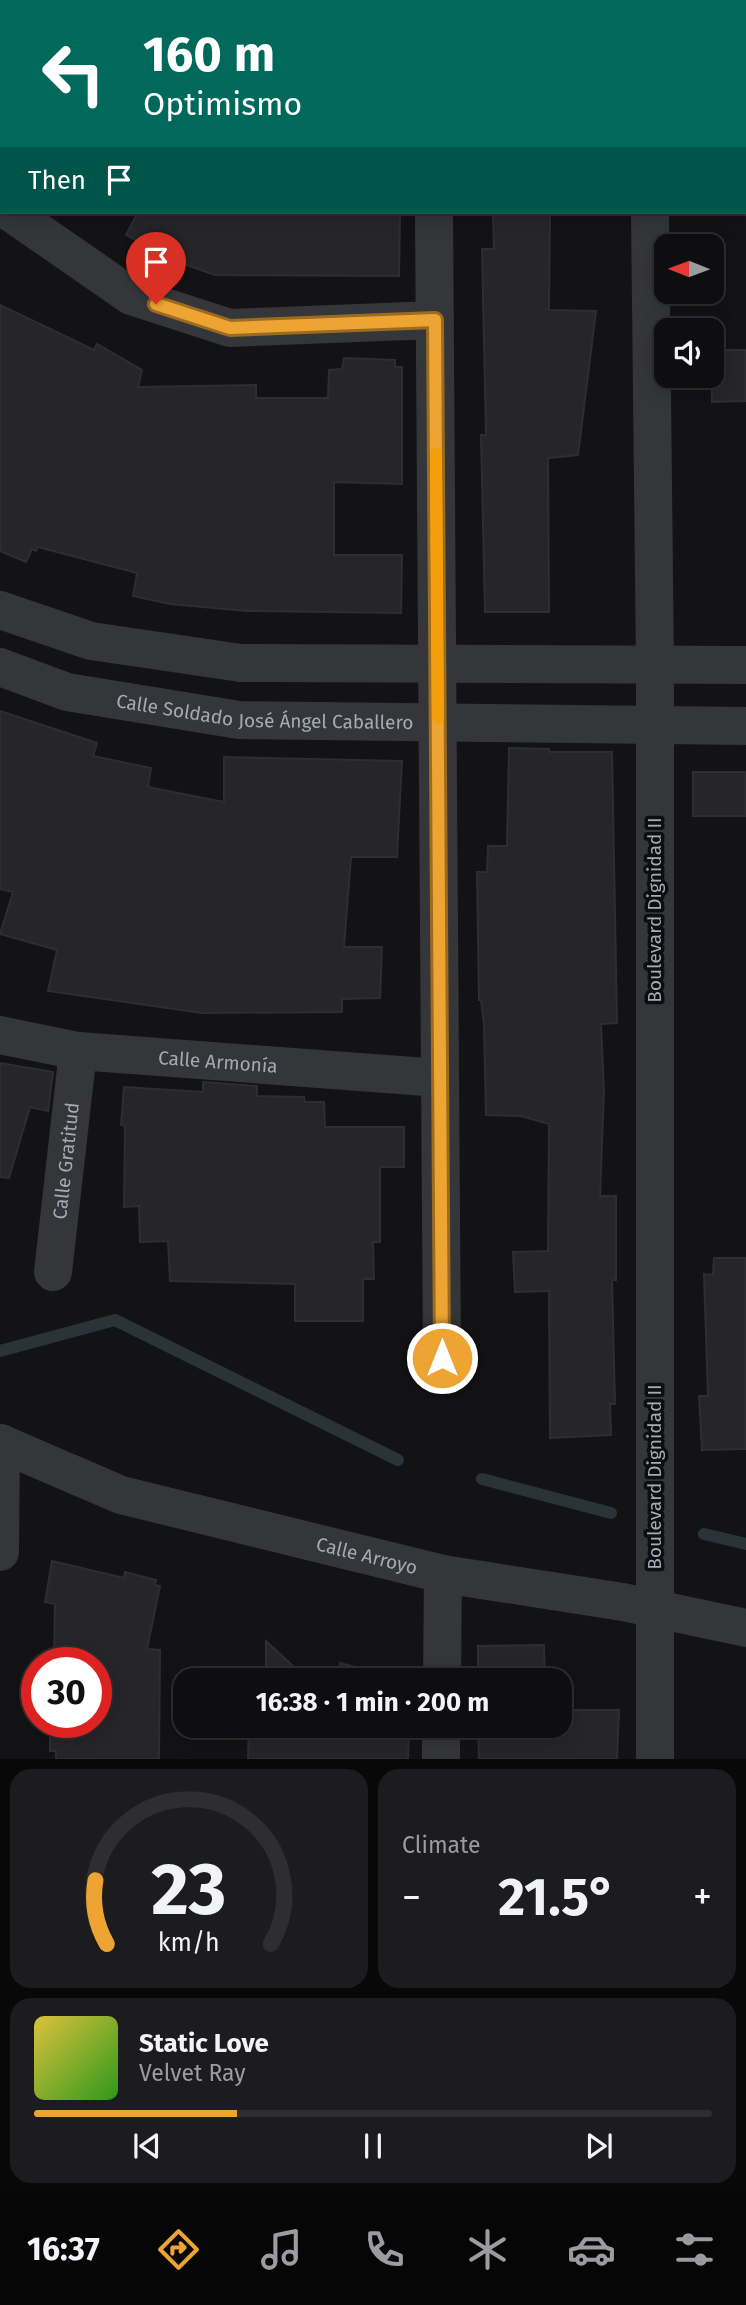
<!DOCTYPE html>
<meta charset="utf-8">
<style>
:root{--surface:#0e0e10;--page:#1c1c1e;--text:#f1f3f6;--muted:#9b9c9f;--line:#2e2e30;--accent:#eea432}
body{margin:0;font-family:"Fira Sans",sans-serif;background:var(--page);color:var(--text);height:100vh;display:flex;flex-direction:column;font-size:26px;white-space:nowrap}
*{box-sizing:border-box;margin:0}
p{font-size:23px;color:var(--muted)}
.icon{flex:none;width:38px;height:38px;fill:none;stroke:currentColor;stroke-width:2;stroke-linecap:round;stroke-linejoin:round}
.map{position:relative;height:1759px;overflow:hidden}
.sheet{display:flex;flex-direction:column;gap:10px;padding:10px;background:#080809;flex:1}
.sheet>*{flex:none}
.top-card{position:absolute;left:0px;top:0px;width:747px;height:214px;box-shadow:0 4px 18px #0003,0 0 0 2px var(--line);background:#00695c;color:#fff;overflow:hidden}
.needle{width:46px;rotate:271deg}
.tools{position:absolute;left:654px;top:234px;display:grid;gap:14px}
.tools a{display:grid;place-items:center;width:70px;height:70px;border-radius:14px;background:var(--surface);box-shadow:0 4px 18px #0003,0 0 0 2px var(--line);font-size:35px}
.speed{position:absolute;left:21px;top:1647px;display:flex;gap:14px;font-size:35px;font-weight:700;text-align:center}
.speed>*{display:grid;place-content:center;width:91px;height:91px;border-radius:50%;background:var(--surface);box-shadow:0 4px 18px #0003,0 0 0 2px var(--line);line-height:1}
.speed .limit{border:10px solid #d22;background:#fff;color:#111}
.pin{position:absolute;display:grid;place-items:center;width:60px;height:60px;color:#fff;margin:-72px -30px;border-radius:50% 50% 50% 0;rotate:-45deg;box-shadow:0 0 7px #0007}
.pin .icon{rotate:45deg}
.me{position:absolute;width:77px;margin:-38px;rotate:0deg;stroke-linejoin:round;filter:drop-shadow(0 0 5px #0008)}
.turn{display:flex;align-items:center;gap:24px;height:147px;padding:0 28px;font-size:32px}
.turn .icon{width:91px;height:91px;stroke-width:2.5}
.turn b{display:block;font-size:49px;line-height:60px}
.then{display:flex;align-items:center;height:66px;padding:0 28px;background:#0003;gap:14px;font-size:26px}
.big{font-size:52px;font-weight:700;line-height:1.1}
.sheet .card{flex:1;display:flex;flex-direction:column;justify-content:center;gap:10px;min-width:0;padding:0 24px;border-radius:21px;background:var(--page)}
.sheet .dial{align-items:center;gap:0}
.dial svg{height:182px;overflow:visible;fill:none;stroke:var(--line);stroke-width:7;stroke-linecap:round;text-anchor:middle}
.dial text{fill:var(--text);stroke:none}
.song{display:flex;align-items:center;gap:21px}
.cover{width:84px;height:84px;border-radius:10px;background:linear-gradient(135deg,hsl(50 70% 55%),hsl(110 70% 35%))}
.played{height:7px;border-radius:4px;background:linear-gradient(90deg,var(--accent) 30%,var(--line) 30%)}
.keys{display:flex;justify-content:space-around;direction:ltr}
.heat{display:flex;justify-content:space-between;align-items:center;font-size:38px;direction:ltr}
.sheet .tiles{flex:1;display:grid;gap:10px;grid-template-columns:1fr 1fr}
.card:last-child{grid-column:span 2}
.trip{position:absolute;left:173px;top:1668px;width:399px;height:70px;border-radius:21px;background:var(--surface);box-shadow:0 4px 18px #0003,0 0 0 2px var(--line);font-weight:700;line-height:70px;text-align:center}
.menu{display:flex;height:112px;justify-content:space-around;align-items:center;background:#060606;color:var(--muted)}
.menu .icon{width:49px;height:49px}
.menu .active{color:var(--accent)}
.menu b{font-size:32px;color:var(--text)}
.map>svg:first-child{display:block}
</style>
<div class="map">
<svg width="746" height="1759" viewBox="0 0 746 1759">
<rect width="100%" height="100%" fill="#131315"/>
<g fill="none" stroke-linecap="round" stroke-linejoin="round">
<g stroke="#2a3338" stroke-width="12">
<path d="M0 1351 115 1320 398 1460"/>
<path d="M482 1479 611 1513"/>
<path d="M704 1534 746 1544"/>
</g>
</g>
<g fill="#262629" stroke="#2d2e31" stroke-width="2">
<path d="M138 212H400L399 276 215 275 181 263 126 235Z"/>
<path d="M493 212H550L549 310 596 311 578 455 548 458 549 612H485L481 435H486L482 249H494Z"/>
<path d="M0 305 94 350 97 344 142 370 138 387 256 385V398H328L329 370 342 369 344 358 395 360V367H402V484L334 482V555H402L401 613 247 611 170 604 133 596 137 573 38 547 36 551 32 549 26 562 0 551Z"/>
<path d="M712 350H746V401L712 402Z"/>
<path d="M0 711 97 743 93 756 151 768 148 787 224 802V757L402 761 397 857H351L344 947H382L380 998 342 999V1012L202 1013 48 991 57 950 0 934 13 892 0 889Z"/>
<path d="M509 748 549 749V752H612L617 1023 601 1024 604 1091 600 1196H616V1280H612L615 1404H610L611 1435 550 1438 549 1291 515 1292 513 1252 548 1251 549 1124 521 1116 486 1115 484 1025 481 1000H479L477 872H487L488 846H507Z"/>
<rect x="693" y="772" width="53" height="44"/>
<path d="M0 1063 53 1072 48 1111 30 1107 9 1178 0 1177Z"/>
<path d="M203 1082 257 1086V1096L304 1097 305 1102H324L325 1127H404V1167H380V1242H373L374 1279H363V1321H295V1284L170 1281 168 1241 140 1242 139 1206 124 1207 125 1126 121 1125 124 1087 203 1092Z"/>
<path d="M714 1258H746V1449L702 1450 699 1396H708L704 1274 713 1275Z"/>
<path d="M52 1561 124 1578 125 1572 156 1580 155 1585 160 1586 147 1649 160 1650 159 1759H56V1751H50V1722H96V1662H51L54 1660 55 1604 45 1602Z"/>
<path d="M266 1641 308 1680H266Z"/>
<path d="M544 1645 545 1680H478V1646Z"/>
<path d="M340 1663 407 1680H339Z"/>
<path d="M560 1710H619L617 1759H479L478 1726H560Z"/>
<path d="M249 1726H409L408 1759H248Z"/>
</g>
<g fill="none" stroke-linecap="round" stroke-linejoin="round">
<g stroke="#34363a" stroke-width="38">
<path d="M433 0V2"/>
<path d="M647 0V2"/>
<path d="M31 2 32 0"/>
<path d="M0 43 2 41"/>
<path d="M10 212 131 296 230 328 435 320"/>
<path d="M434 212 442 1358"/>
<path d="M650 212 655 666V1759"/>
<path d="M0 610 91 641 241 663 746 665"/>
<path id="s1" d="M0 667 67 692 239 720 746 726"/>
<path id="s2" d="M0 1035 78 1051 440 1078"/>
<path id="s3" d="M53 1272 78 1051"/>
<path id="s4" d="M0 1443 121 1495 443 1574 623 1602 746 1628"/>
<path d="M0 1552 1 1443"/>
<path d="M442 1680 443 1574"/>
<path d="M441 1759V1726"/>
</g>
</g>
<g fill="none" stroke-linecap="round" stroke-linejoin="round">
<defs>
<path id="route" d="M156 304 230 328 435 320 442 1358"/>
</defs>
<use href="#route" stroke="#9b6b20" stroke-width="18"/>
<use href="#route" stroke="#eea432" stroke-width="12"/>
<path stroke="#f59e0b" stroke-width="12" d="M436 453 438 718"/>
</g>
<g text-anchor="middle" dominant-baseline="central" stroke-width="7" stroke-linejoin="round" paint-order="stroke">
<g font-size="19" fill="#a5abb5" stroke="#0e0e10">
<text stroke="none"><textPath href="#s1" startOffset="271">Calle Soldado José Ángel Caballero</textPath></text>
<text transform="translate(654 910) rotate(-90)">Boulevard Dignidad II</text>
<text stroke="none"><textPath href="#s2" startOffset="220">Calle Armonía</textPath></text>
<text stroke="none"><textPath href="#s3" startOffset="112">Calle Gratitud</textPath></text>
<text transform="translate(654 1477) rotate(-90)">Boulevard Dignidad II</text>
<text stroke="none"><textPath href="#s4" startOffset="385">Calle Arroyo</textPath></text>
</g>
</g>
</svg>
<div class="tools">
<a><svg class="needle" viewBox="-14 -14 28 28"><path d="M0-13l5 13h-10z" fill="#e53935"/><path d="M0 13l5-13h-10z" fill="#9b9c9f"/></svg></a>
<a><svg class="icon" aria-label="sound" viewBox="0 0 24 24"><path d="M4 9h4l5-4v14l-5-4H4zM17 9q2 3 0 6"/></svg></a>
</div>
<div class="speed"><div class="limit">30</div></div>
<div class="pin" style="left:156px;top:304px;background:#d93025"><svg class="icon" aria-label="arrive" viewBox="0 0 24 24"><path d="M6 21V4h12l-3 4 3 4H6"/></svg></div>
<svg class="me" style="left:442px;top:1358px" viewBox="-20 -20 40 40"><circle r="17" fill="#eea432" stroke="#fff" stroke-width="3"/><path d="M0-11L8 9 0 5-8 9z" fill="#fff"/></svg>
<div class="trip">16:38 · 1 min · 200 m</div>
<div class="top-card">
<div class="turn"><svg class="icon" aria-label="left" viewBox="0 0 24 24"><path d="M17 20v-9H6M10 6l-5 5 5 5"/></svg><div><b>160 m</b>Optimismo</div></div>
<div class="then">Then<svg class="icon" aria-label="arrive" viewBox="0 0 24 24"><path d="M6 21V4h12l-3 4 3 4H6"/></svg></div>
</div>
</div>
<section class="sheet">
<div class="tiles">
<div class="card dial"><svg viewBox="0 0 100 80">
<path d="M14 69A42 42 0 1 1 86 69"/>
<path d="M14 69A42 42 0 0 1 9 41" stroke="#eea432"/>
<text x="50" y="56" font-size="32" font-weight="700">23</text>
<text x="50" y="72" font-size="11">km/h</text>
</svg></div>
<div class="card"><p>Climate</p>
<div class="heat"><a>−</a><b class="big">21.5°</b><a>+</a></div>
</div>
<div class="card">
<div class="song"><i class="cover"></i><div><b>Static Love</b><p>Velvet Ray</p></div></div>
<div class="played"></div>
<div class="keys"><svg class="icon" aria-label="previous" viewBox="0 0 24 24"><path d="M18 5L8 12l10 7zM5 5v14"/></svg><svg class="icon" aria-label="pause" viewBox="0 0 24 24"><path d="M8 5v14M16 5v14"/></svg><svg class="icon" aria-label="next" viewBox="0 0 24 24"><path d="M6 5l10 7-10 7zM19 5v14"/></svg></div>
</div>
</div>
</section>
<nav class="menu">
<b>16:37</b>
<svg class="icon active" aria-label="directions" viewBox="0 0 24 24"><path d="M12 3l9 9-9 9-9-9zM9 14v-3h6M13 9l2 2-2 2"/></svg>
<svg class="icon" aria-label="music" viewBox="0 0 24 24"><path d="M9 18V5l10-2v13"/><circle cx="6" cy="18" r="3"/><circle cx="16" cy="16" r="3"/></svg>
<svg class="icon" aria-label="phone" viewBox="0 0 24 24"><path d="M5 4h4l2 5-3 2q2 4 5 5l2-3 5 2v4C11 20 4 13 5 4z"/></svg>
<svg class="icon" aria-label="climate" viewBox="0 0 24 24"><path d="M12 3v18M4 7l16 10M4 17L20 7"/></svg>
<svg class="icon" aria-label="car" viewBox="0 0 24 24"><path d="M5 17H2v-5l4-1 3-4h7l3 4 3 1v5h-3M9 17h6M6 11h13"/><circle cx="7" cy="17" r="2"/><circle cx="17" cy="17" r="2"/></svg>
<svg class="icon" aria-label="filters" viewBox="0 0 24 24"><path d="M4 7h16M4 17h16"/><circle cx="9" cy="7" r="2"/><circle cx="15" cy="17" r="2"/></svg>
</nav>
